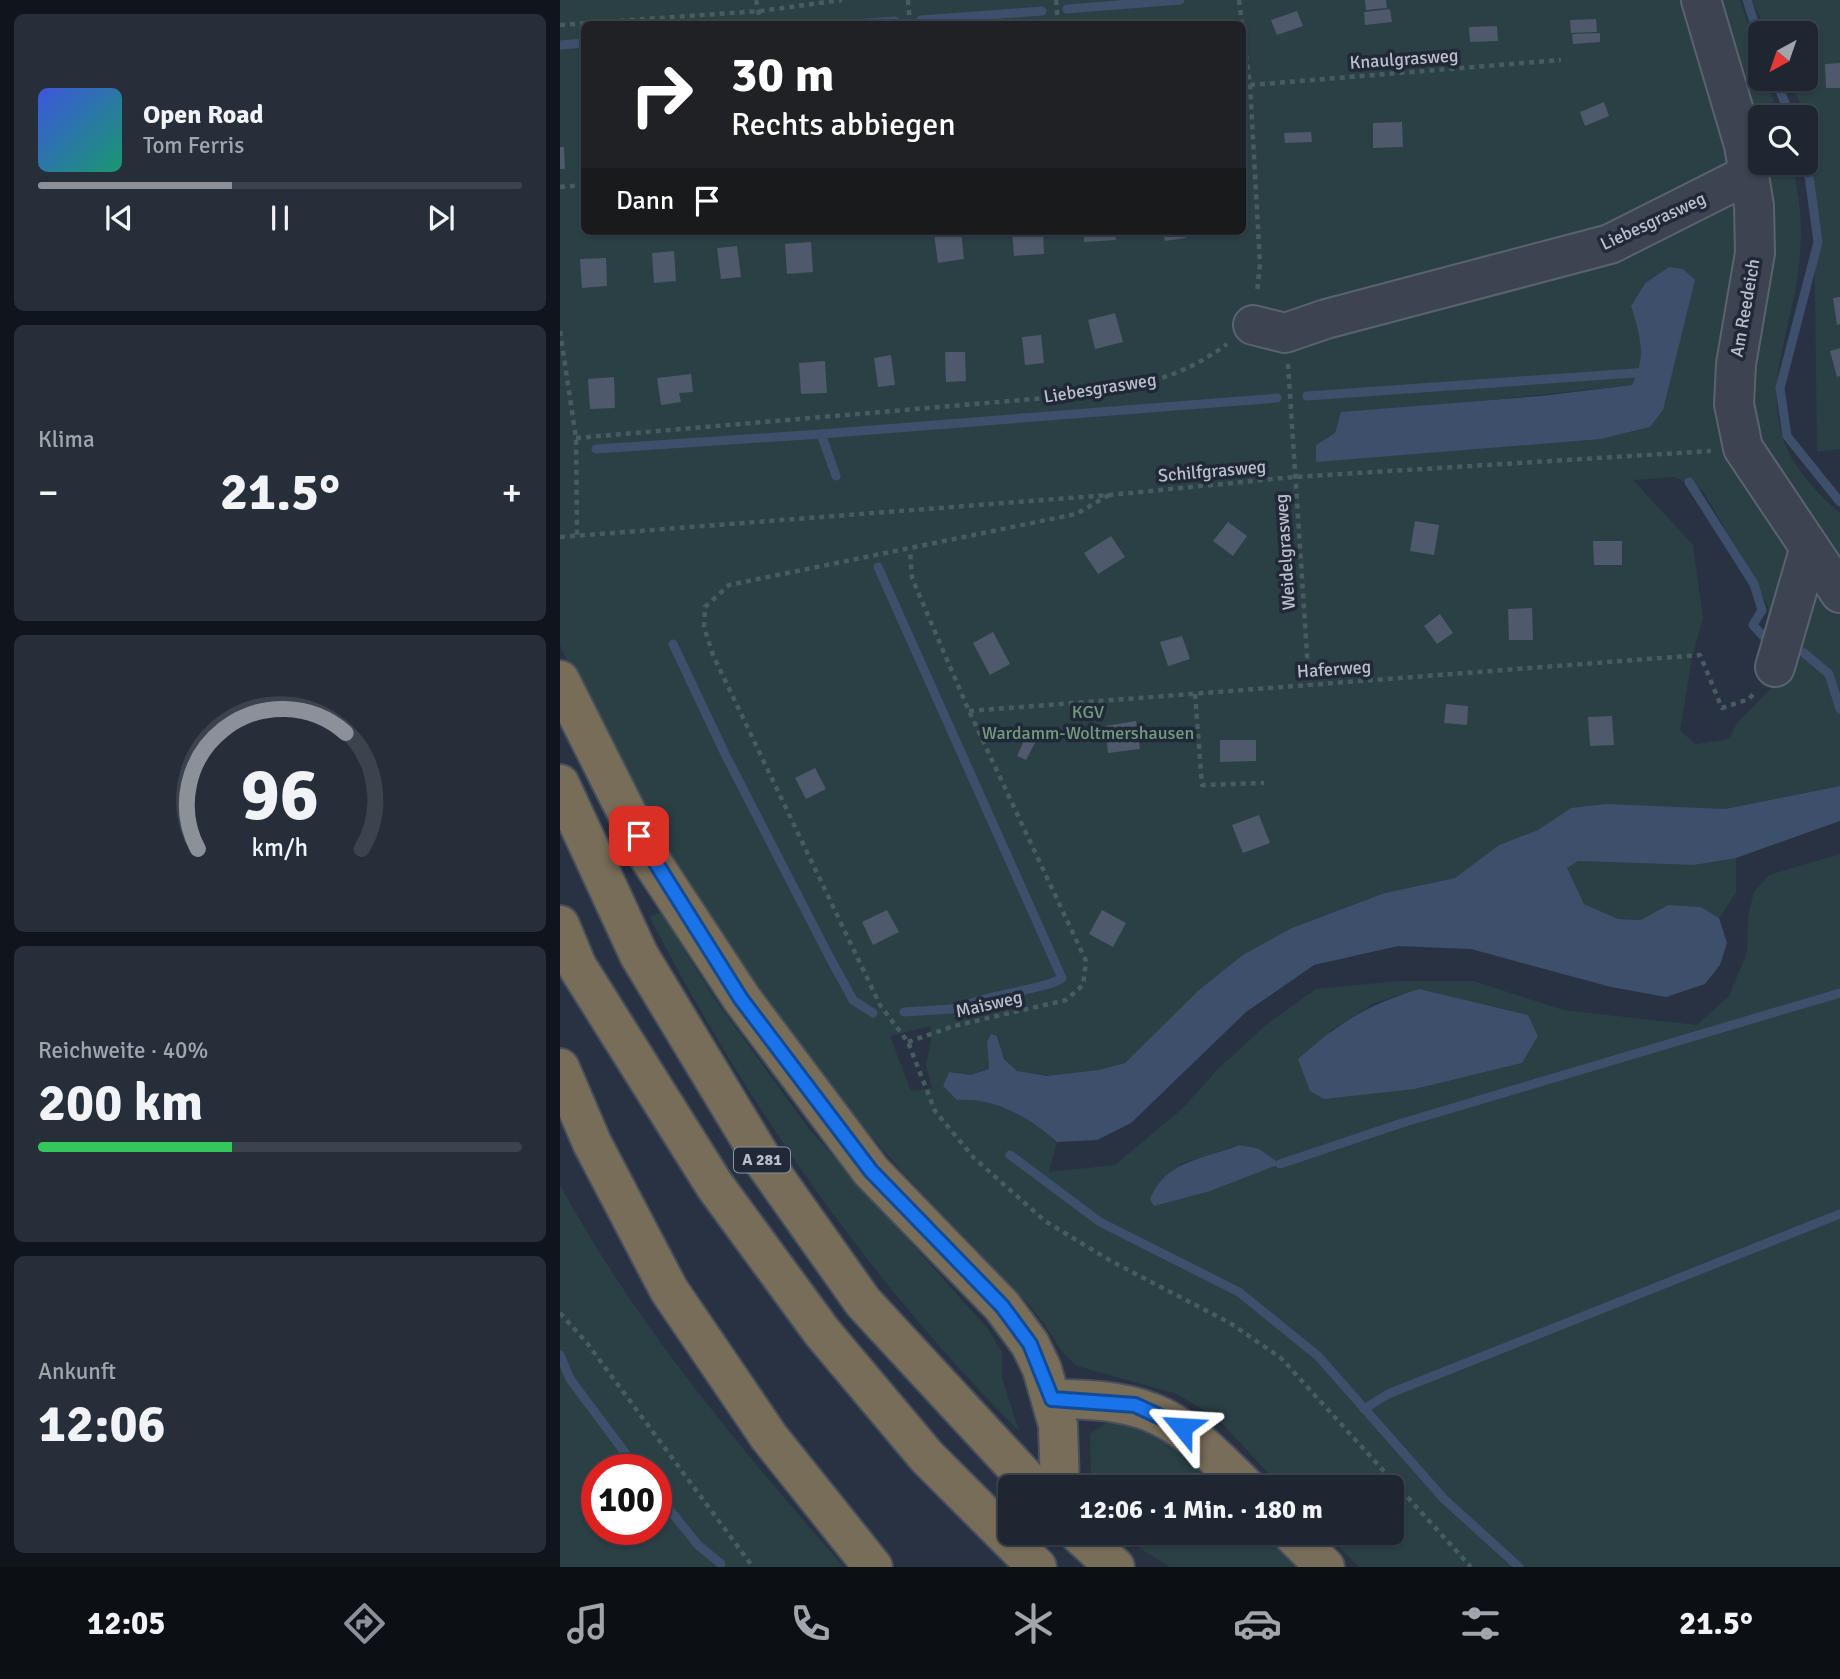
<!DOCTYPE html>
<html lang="de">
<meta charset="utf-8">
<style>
:root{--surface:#1e2632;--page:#262e3a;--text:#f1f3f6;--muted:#a1a5ac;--line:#3c434d;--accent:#8c9099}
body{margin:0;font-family:Signika,sans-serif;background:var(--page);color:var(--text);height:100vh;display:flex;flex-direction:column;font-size:26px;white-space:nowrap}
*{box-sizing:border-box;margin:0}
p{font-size:23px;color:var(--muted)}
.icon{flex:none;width:38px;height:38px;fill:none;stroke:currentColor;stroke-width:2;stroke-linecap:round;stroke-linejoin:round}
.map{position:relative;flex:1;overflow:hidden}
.panel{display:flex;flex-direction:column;gap:14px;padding:14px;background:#10151c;width:560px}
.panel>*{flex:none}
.hud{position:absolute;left:21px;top:21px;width:665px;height:214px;border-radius:10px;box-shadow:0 2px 5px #0004,0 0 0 2px var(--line);background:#202124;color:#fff;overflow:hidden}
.needle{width:46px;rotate:220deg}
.controls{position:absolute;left:1188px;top:21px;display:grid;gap:14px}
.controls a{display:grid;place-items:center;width:70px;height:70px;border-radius:10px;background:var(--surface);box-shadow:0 2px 5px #0004,0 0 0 2px var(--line);font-size:35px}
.speed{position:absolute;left:21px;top:1454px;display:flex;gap:14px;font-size:35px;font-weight:700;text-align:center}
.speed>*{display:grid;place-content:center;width:91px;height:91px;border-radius:50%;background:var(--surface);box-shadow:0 2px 5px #0004,0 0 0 2px var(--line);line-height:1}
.speed .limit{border:10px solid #d22;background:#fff;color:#111}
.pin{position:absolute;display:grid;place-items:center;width:60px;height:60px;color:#fff;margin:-30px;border-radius:14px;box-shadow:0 4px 10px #0006}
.me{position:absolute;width:77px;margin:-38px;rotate:297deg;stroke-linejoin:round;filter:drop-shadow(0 0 5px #0008)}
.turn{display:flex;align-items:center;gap:24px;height:147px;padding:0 35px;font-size:32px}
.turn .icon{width:91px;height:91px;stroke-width:2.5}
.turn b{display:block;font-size:49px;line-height:60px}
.then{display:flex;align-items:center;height:66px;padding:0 35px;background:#0003;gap:14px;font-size:26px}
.big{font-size:52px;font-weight:700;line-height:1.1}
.panel .widget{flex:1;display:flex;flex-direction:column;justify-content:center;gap:10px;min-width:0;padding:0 24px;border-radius:10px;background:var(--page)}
.panel .dial{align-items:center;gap:0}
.dial svg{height:182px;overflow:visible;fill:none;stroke:var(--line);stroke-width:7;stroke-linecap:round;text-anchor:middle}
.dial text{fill:var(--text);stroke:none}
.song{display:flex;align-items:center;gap:21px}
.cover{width:84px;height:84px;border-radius:10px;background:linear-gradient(135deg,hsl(230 70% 55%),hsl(160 70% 35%))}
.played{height:7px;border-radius:4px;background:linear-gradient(90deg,var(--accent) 40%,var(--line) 40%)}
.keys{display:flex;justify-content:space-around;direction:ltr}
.heat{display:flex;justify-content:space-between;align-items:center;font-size:38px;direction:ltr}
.charge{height:10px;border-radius:5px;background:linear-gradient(90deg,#34c759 40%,var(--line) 0)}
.trip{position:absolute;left:438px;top:1475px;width:406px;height:70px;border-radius:10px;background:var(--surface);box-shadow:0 2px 5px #0004,0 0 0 2px var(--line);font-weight:700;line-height:70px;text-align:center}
.menu{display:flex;height:112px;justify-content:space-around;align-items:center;background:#0c0f14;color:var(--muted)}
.menu .icon{width:49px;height:49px}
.menu .active{color:var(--accent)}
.menu b{font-size:32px;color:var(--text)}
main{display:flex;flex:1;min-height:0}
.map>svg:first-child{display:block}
</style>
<main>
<section class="panel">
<div class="widget">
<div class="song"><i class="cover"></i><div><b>Open Road</b><p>Tom Ferris</p></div></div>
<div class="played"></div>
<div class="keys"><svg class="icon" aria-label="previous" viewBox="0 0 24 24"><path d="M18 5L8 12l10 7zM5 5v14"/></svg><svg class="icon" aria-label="pause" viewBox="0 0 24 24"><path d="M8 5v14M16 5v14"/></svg><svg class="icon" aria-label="next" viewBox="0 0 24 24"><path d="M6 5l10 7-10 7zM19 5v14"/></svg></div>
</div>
<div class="widget"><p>Klima</p>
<div class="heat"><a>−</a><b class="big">21.5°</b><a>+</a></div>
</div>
<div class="widget dial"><svg viewBox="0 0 100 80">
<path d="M14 69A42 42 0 1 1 86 69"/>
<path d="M14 69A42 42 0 0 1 79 18" stroke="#8c9099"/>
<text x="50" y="56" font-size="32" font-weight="700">96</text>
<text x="50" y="72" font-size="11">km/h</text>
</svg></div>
<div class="widget"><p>Reichweite · 40%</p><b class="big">200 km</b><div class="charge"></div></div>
<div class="widget"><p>Ankunft</p><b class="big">12:06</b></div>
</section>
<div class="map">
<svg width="1280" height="1567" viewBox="0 0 1280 1567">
<rect width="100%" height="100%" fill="#283243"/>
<g fill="#2a4044" fill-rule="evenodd">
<path d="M0 0H1180L1200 59V79H1207L1218 117H1200V163H1231C1242 199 1243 237 1238 274 1231 325 1207 379 1221 432 1229 464 1256 492 1280 513V786L1165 809 1011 808 978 830 939 845 895 878 825 893 591 1040C582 1048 572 1059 561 1064 540 1072 475 1083 455 1069 443 1061 441 1049 438 1036L427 1042 429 1069 411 1075 389 1072 383 1086 397 1100C434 1097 469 1117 497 1142L489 1172 555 1165 624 1107 657 1070 707 1024 756 989 837 981H914L1003 1010 1137 1025 1169 996 1187 953 1188 916 1194 892 1209 875 1280 854V1567H799L765 1533H831V1488L721 1487 657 1418 617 1394 517 1366C500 1353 492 1334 479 1317 466 1300 450 1285 436 1270 404 1235 369 1202 338 1167 201 1012 84 833 0 645ZM24 24H682V231H24ZM1109 267 1110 374 1103 410 1090 427 1041 439 756 445 775 433 781 412 875 406 1072 385C1087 356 1080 335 1071 306L1084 283ZM1114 477 1143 491 1196 582 1208 607 1207 623 1199 639 1230 654 1214 685 1177 723 1169 739 1136 744 1120 731 1132 658 1143 618 1133 545 1073 480ZM859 989 968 1015 978 1036 962 1063 855 1089 812 1093 770 1031 814 1003ZM370 1026 371 1040 366 1065 372 1088 351 1091 330 1036ZM680 1145 719 1164 628 1197 620 1164Z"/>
<path d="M1192 0H1280V449L1257 452 1253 131 1229 79H1246V33H1207Z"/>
<path d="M1176 858V893L1159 918 1141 907 1108 905 1081 920 1058 919 1024 904 1006 868 1018 861 1134 865Z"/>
<path d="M101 913 156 1001 250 1130 428 1329 442 1352V1378L459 1431C310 1282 186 1104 89 916Z"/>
<path d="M0 1185C77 1326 179 1447 284 1567H0ZM37 1470H96V1530H37Z"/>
<path d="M552 1419 597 1432 662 1487H531L530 1434Z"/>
<path d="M563 1533H707L740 1567H610L581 1549Z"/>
</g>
<g fill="#3e4f6b">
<path d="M1109 267 1123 269 1135 280 1103 410 1090 427 1041 439 756 462V445L775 433 781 412 981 396 1072 385C1087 357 1080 335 1071 306L1085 283Z"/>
<path d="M1280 786V821L1176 858 1134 865 1018 861 1007 868 1024 904 1058 919 1081 920 1108 905 1141 907 1159 918 1167 943 1160 965 1145 984 1106 997 1051 987 911 949 838 946 754 965 686 1012 571 1123 537 1140 497 1142C469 1117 434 1097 397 1100L383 1086 389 1072 411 1075 429 1069 427 1042 431 1034 437 1036 444 1059 457 1071 487 1076 539 1070 565 1063 639 990 683 955 732 928 825 893 895 878 939 845 978 830 1011 808 1046 804 1165 809Z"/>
<path d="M859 989 968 1015 978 1036 962 1063 855 1089 764 1099 750 1091 738 1059C780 1022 805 1006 859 989Z"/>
<path d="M680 1145 699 1149 720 1164 650 1191 594 1206 590 1199C606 1160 644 1159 680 1145Z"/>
</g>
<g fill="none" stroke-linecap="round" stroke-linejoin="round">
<g stroke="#3e4f6b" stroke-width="9">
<path d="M1187 0 1200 40"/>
<path d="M507 9 620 0"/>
<path d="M361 20 482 11"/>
<path d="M294 24 335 21"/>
<path d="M0 45 24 43"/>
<path d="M1215 79 1231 117"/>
<path d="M1246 154 1258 242 1220 388 1227 436 1280 502"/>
<path d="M747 396 1089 372"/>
<path d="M261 434 717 398"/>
<path d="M36 449 261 434 276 476"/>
<path d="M1129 482 1194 584 1202 610 1193 625 1202 635"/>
<path d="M318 567 502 978C491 987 439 994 419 1001L422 1009"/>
<path d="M113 644 165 754 270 958 293 1000 313 1013"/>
<path d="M1244 653 1269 674 1280 709"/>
<path d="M344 1012 391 1009 419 1001"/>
<path d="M450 1155 540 1222 679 1292 758 1356 884 1499 959 1567"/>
<path d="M720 1164 842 1123 1280 993"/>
<path d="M0 1355 10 1379 78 1470"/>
<path d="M804 1409 828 1394 1280 1214"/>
<path d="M96 1493 138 1545 161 1564"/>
</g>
</g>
<g fill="#4e596b">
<path d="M805 0H826L827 8 806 10Z"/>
<path d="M830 9 832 22 805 25 804 12Z"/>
<path d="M737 11 743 26 717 35 711 20Z"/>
<path d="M1036 19 1037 32 1011 33 1010 20Z"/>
<path d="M937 26 938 41 910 42 909 27Z"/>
<path d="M1040 33V42L1013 44 1012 34Z"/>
<path d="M1280 63V88H1266L1265 64Z"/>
<path d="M1044 102 1049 116 1025 126 1020 112Z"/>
<path d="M842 122 843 147 813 148V123Z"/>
<path d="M751 132 752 142 725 143 724 133Z"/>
<path d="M0 147H4L5 169H0Z"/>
<path d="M401 231 404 259 378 263 374 234Z"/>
<path d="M452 231H483L484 254 454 256Z"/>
<path d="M524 231H555L556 240 524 242Z"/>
<path d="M603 231H624L626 238 605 241Z"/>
<path d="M251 242 253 272 227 274 225 244Z"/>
<path d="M177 246 181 277 161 279 157 248Z"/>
<path d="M114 251 116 281 94 283 92 253Z"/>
<path d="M46 258 47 286 22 288 20 259Z"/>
<path d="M1280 297V324L1277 325 1273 298Z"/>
<path d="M555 313 563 342 535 349 528 320Z"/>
<path d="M481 335 484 363 465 365 462 337Z"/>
<path d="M1280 348V376L1277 377 1270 351Z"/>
<path d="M385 352H405L406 381 386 382Z"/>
<path d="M331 355 335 385 318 387 314 358Z"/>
<path d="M265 361 267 393 241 394 239 363Z"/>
<path d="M131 374 133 392 119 393 121 402 101 405 97 378Z"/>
<path d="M54 377 55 408 30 409 28 379Z"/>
<path d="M855 521 879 525 874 555 850 551Z"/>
<path d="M668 522 687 536 673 556 653 541Z"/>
<path d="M551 536 565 557 538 574 524 553Z"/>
<path d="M1033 541H1062V565H1034Z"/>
<path d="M972 608 973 640H949L948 609Z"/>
<path d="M880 614 893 633 877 644 864 626Z"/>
<path d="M433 632 450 664 430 675 413 643Z"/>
<path d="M622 636 630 659 608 666 600 642Z"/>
<path d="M886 704 908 706 907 725 884 723Z"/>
<path d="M1052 716 1054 745 1030 746 1028 717Z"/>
<path d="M576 721 580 749 548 753 545 726Z"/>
<path d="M466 736 476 741 466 760 457 756Z"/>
<path d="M660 740H696V761L660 762Z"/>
<path d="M255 768 266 789 246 799 235 778Z"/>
<path d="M699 815 710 843 683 853 672 825Z"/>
<path d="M327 910 339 932 313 945 302 922Z"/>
<path d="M542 910 566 923 553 947 529 934Z"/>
</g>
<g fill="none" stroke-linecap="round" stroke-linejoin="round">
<defs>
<g id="minor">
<path d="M1141 0 1184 145 1194 206 1195 253 1176 364 1174 404 1183 448 1280 593"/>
<path d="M693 325 725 333 766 319 1050 244 1189 174"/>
<path d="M1215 667 1249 550"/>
</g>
<g id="highway">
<path d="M0 680 90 859 182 999 311 1171 442 1306 470 1344 482 1369 498 1425 500 1488"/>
<path d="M0 784 79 955 202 1159 303 1302 475 1488"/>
<path d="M0 925 17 966 155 1186 262 1332 367 1457 477 1567"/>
<path d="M0 1068 32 1143 109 1290 209 1437 313 1567"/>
<path d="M492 1399C595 1399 616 1417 687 1488"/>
<path d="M518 1533 555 1567"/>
<path d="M731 1533 765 1567"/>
</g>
</defs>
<use href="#minor" stroke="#5a6270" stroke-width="42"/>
<use href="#highway" stroke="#474f5d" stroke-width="42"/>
<g stroke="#485c60" stroke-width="4.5" stroke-dasharray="5 5" stroke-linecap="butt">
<path d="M196 0 201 24"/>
<path d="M348 0 350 24"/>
<path d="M496 0 498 24"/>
<path d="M679 0 682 24"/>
<path d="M0 25 200 11 282 0"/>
<path d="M682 25 690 85 700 264 697 293"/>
<path d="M690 85 1001 60"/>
<path d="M0 187 24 185"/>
<path d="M0 331 16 438 17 536"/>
<path d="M728 364 749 685"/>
<path d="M16 438 532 394C584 385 624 376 667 344"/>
<path d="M549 495 516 514 169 585 145 607 144 627 153 655 320 1005 348 1042 375 1111 414 1158 485 1221 551 1261 670 1323 721 1358 911 1567"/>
<path d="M0 537 549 495 734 477 1151 451"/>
<path d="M635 694 642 785 704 783"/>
<path d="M409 711 1140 655 1162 708 1189 699 1195 692"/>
<path d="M348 1042 394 1026 506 1000 523 985 526 961 409 711 352 578 350 550"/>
<path d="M0 1313 27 1343 193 1567"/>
</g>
<use href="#minor" stroke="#3c4452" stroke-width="38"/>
<use href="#highway" stroke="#786d59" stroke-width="38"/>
</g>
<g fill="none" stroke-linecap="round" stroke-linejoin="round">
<defs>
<path id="route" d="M79 836 181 999 311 1171 442 1306 470 1344 492 1399 575 1405 622 1427"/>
</defs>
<use href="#route" stroke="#114b97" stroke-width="18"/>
<use href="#route" stroke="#1a73e8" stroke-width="12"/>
</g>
<g text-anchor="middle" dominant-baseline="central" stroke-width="7" stroke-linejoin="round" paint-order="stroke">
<rect fill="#212938" stroke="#8b93a0" stroke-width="2" x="174" y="1147.5" width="56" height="25" rx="5"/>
<g font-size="16" font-weight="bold" fill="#b9c0cc">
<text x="202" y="1160">A 281</text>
</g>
<g font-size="18" fill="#b9c0cc" stroke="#212938">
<text transform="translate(844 59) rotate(-4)">Knaulgrasweg</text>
<text transform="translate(1093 221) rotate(-25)">Liebesgrasweg</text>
<text transform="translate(1185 308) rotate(-80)">Am Reedeich</text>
<text transform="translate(540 388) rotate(-9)">Liebesgrasweg</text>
<text transform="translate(652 471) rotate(-5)">Schilfgrasweg</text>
<text transform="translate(725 552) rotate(-94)">Weidelgrasweg</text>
<text transform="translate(774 669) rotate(-4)">Haferweg</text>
<text transform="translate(429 1004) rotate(-13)">Maisweg</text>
</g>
<g font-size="18" fill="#719c7c" stroke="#212938">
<text x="528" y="712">KGV<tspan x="528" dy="21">Wardamm-Woltmershausen</tspan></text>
</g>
</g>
</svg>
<div class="controls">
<a><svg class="needle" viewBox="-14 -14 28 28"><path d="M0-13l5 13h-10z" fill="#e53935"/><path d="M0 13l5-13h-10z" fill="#a1a5ac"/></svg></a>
<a><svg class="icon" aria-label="search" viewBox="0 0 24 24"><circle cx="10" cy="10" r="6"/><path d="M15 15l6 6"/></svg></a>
</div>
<div class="speed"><div class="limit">100</div></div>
<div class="pin" style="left:79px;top:836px;background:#d93025"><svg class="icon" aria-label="arrive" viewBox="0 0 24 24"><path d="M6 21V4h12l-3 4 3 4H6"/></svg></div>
<svg class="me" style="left:622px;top:1427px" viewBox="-20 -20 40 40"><path d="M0-17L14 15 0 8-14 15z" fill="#1a73e8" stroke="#fff" stroke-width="4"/></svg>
<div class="trip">12:06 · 1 Min. · 180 m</div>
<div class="hud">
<div class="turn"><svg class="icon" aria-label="right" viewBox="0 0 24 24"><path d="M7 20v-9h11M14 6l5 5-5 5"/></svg><div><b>30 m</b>Rechts abbiegen</div></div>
<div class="then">Dann<svg class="icon" aria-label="arrive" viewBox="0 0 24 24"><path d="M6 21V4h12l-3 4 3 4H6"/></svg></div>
</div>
</div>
</main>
<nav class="menu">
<b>12:05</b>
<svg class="icon active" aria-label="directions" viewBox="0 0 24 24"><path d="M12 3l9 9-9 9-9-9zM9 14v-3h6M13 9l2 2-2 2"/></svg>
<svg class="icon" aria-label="music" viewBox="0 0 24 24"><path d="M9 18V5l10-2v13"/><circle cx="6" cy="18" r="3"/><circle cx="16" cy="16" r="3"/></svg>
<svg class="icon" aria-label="phone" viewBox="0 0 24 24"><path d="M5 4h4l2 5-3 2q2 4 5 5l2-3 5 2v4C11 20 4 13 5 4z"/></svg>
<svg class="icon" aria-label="climate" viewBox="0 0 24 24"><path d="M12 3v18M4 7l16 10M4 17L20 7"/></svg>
<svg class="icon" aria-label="car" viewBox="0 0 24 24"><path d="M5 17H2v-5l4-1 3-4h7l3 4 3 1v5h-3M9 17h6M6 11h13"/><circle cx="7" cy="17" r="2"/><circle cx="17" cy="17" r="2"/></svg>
<svg class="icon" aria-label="filters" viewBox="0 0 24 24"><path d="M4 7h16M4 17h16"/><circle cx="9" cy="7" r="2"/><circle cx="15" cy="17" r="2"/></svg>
<b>21.5°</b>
</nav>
